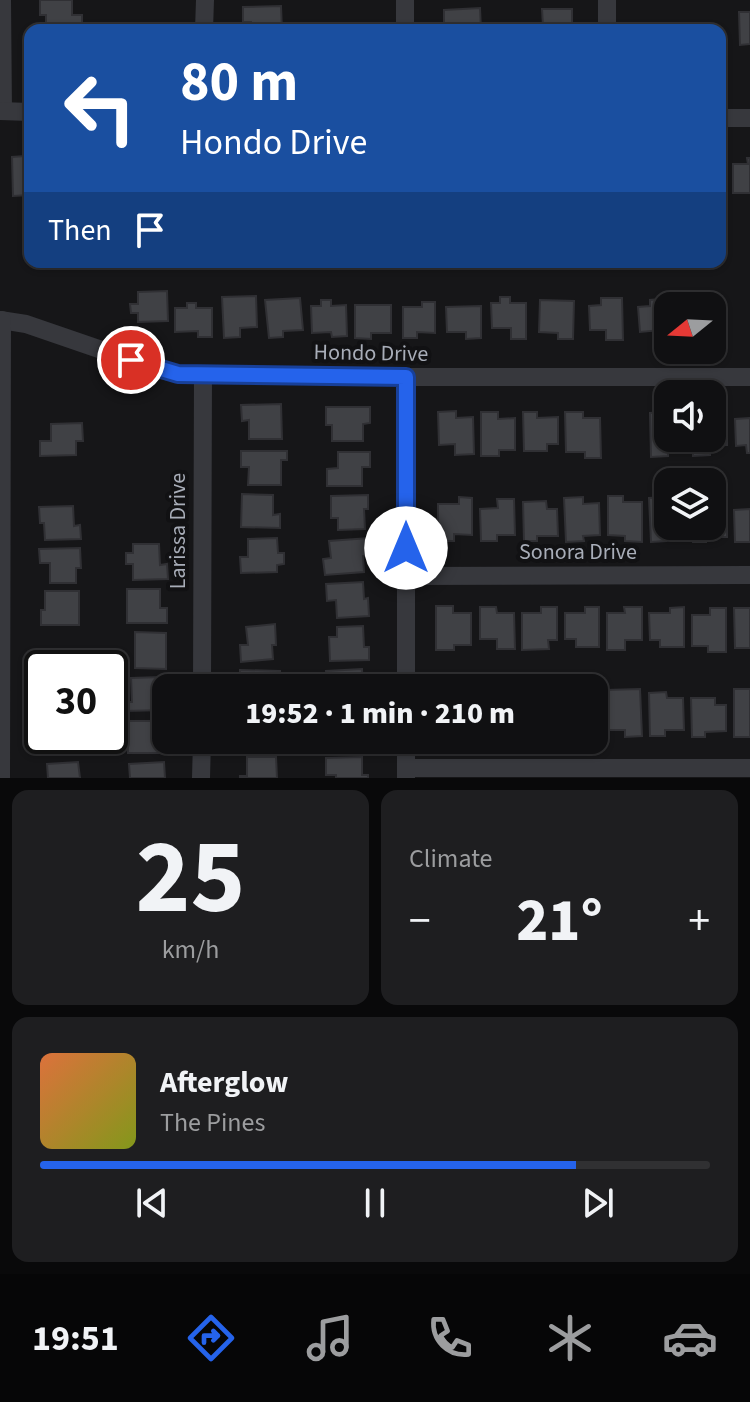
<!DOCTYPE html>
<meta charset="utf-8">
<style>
:root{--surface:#101012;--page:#1e1e20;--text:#f1f3f6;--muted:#9c9d9f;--line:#303032;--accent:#2563eb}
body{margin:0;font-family:"Source Sans 3",sans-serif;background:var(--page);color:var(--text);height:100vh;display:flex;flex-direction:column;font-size:30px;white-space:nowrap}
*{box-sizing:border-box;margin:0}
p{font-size:26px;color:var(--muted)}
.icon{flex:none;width:44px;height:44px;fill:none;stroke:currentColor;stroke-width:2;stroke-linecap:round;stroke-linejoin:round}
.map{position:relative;height:778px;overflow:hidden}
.side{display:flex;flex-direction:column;gap:12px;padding:12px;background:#09090a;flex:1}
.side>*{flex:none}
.guide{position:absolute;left:24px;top:24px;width:702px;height:244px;border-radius:16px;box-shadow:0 2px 6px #0004,0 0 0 2px var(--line);background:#1a4fa0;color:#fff;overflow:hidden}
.needle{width:52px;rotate:252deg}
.tools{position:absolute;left:654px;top:292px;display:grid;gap:16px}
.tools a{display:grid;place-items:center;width:72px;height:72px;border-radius:16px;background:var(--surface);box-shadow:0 2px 6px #0004,0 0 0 2px var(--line);font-size:40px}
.speed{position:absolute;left:24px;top:650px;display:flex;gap:16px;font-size:40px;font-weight:700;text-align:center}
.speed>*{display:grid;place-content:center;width:104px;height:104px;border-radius:50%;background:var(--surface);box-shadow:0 2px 6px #0004,0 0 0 2px var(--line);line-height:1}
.speed .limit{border:4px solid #111;border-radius:12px;background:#fff;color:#111}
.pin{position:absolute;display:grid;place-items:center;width:68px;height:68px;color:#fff;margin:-34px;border:4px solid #fff;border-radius:50%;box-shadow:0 2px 8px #0007}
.me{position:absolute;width:88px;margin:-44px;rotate:0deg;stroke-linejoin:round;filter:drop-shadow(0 0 6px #0008)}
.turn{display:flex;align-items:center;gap:28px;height:168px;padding:0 24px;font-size:36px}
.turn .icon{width:104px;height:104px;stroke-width:2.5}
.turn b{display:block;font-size:56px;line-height:68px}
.then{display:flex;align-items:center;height:76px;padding:0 24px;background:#0003;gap:16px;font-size:30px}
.big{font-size:60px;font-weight:800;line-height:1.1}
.side .tile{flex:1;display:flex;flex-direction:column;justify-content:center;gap:12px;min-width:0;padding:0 28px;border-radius:16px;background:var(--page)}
.side .dial{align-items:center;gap:0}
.dial b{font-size:104px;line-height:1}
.song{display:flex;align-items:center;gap:24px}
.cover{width:96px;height:96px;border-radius:12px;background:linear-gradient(135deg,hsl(20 70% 55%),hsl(70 70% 35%))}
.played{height:8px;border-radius:4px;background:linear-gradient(90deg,var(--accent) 80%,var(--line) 80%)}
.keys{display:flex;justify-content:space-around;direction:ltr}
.heat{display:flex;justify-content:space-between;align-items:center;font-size:44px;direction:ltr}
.side .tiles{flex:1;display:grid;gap:12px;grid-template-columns:1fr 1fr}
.tile:last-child{grid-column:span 2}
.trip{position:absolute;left:152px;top:674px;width:456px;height:80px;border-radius:16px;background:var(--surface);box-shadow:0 2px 6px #0004,0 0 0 2px var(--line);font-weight:800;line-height:80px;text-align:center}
.menu{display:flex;height:128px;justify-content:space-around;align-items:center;background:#060607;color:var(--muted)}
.menu .icon{width:56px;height:56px}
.menu .on{color:var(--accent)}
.menu b{font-size:36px;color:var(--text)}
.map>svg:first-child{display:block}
</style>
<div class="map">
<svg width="750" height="778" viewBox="0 0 750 778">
<rect width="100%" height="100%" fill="#161618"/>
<g fill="#404145" stroke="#303034" stroke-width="2">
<path d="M40 0H72V15H82V30H46V15H40Z"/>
<path d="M281 6 282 30H251V22H243V7Z"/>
<path d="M480 8 481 30H450L449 25H444V10Z"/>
<path d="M542 9H572V30H536V26H543Z"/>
<path d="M739 12H750V44L740 45Z"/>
<path d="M25 156V161H30V195L13 196 12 157Z"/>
<path d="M747 158H750V193H733V164H748Z"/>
<path d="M167 291 168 321 138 322V313H131L130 304H138V292Z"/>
<path d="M704 294 705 306H687V295Z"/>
<path d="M256 296 257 327 240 328V337L224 338 222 297Z"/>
<path d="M500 297H510V303H526V339H511V328H492L491 303H500Z"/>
<path d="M300 298 303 330 283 331V337L269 338 265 300Z"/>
<path d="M601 298H622L623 340H606V330H590L589 306 601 305Z"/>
<path d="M660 299 661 307H668V340H661V330L640 332 638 307 650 306V300Z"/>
<path d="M321 300H331V306L346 305 347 336 332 337 331 332 312 333 311 306H321Z"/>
<path d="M540 300 574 301 573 339H558V333L539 332Z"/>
<path d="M422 302H435V333L417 332V338H403V307H422Z"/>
<path d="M187 303H196V308H212V337H198V331L175 332V308H187Z"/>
<path d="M355 305H391V333H371V339L355 338Z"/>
<path d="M481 306V338L466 339V332H447L446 307Z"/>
<path d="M721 307 722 340H712V308Z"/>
<path d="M281 404 282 439H249V420L242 421 241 405Z"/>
<path d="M326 407H370V423L363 424V441H332V425H326Z"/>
<path d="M456 411V418L473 417 474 454 455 455V444L439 445 438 412Z"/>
<path d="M481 412H498V419L515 418V450H499V456H481Z"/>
<path d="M523 412H537V418L558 417V444H547V451H524Z"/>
<path d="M565 412H583V418H600L601 458H585V452H566Z"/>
<path d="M667 412 668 438H685V451H668V456L651 457 650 413Z"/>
<path d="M727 413V445H710V455L693 456V438H712V414Z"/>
<path d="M750 418V453H747L746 445 736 446 735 419Z"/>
<path d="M82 423 83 441H76V455L40 456V441H51V424Z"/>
<path d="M241 451H287V460H281V485H248L249 467H241Z"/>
<path d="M338 452H370V467H362V486H327V469L338 468Z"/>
<path d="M242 494 273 495V515L280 514V528L241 527Z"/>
<path d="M368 495V509H364L365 529 338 530V518H331V496Z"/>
<path d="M608 496H623V502H642V542L625 541V536L608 535Z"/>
<path d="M459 497 472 498V535L454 534V541H438V504H459Z"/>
<path d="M583 497V504L599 503 600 535 583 536 584 541 566 542 564 498Z"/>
<path d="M667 497 668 526H685V534L666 535V541L651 542 649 498Z"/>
<path d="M497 499H514L515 535H497V541H481L480 509 498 508Z"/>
<path d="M546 501 547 509H557L558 536H537V541H524L523 502Z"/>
<path d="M712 503H716V510H727V537H706V542H693L692 526H712Z"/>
<path d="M73 506 74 526 80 525 81 539 45 540 44 523H40L39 507Z"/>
<path d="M750 509V542H735L734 510Z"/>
<path d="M277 538 278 553H284V564L277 565V572L241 573 240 557H248V539Z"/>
<path d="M369 538 370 555 363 556 364 572 325 575 323 559 331 558 329 541Z"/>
<path d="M133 544H159L160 565 167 564 168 579 133 580V564H126V553H133Z"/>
<path d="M80 548 81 568H76V583H50V563H40L39 549Z"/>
<path d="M363 582 364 599 368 598 369 616 337 618 336 600 327 601 326 584Z"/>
<path d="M127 589H160V608H167V623H127Z"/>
<path d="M45 591H79V625H41V610H45Z"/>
<path d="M436 606H453V613H471V645H454V650H436Z"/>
<path d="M480 607H496L497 613H514L515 649H497V639H480Z"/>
<path d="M541 607H557V640H548L549 649 522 650V613H541Z"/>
<path d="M585 607H599V647H576V639H565V613H585Z"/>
<path d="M624 607H642V640H625V650H607V613H625Z"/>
<path d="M684 607V647H660V640H650L649 613H670V608Z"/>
<path d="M710 608H726V652H708V646H692V615H710Z"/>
<path d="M734 608H750V648H735Z"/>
<path d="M275 624 276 645H272L273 659 241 662 240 645H248L246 627Z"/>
<path d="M363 626 364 647H369V660L330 661 329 637H337V627Z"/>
<path d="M135 632 166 633V669L135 668Z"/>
<path d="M362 669 363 688H368H327L326 671Z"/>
<path d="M240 670 280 671V688H248V686L240 685Z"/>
<path d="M162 677 163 693H166V710L124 711V702H132L131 678Z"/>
<path d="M640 689 642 736 625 737V730H608L606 690Z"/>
<rect x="734" y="689" width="16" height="48"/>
<path d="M666 692 667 698H683L684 730H665V736H650L649 693Z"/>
<rect x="594" y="697" width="5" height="39"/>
<path d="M691 698H715V705H726V731L705 732V737H692Z"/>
<path d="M128 721H161V739H166V753H128Z"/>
<rect x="241" y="740" width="32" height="8"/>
<path d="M247 757H276L277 778H240V776H247Z"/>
<path d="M362 757V775H368V778H336V775H326V758Z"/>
<path d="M78 762 80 778H48L47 764Z"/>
<path d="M164 762 165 778H130L129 764Z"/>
</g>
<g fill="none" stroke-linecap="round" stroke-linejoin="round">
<g stroke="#37383d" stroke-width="18">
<path d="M2 0 3 111"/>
<path d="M204 30 205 0"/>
<path d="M405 30V0"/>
<path d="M607 30V0"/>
<path d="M0 111 30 112"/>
<path d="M720 118H750"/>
<path d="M0 320 26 324 157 369 178 374 406 377H750"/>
<path d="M406 377V688"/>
<path d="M406 576 750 575"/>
<path d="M202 688 203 374"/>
<path d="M406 768H750"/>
<path d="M1 778 2 320"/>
<path d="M201 778 202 740"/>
<path d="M406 778V740"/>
</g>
</g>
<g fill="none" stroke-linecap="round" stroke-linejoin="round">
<defs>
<path id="route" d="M131 360 178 374 406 377V548"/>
</defs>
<use href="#route" stroke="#184099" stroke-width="20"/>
<use href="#route" stroke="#2563eb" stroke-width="14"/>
</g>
<g text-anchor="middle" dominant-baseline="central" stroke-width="8" stroke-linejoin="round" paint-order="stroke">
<g font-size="22" fill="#a8adb8" stroke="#111113">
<text transform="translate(371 353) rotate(1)">Hondo Drive</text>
<text transform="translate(178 531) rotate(-90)">Larissa Drive</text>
<text x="578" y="552">Sonora Drive</text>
</g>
</g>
</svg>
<div class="tools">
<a><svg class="needle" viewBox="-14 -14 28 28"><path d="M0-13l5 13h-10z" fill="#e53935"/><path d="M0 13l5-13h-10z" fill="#9c9d9f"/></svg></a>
<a><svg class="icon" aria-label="sound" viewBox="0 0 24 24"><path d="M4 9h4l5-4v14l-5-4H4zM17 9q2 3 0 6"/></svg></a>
<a><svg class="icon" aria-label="layers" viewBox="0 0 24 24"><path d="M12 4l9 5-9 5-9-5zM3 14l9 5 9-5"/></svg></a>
</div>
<div class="speed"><div class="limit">30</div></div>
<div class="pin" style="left:131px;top:360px;background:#d93025"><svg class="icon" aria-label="arrive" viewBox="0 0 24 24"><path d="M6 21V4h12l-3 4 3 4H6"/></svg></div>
<svg class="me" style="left:406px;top:548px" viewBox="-20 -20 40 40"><circle r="19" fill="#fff"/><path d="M0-13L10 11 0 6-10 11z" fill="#2563eb"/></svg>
<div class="trip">19:52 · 1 min · 210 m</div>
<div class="guide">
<div class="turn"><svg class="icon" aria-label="left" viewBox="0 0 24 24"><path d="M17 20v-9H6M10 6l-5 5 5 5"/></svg><div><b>80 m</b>Hondo Drive</div></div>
<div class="then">Then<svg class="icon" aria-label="arrive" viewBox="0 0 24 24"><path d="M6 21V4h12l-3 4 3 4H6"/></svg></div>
</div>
</div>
<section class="side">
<div class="tiles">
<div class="tile dial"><b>25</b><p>km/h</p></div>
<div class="tile"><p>Climate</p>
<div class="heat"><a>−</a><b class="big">21°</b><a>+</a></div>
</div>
<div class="tile">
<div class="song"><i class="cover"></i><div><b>Afterglow</b><p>The Pines</p></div></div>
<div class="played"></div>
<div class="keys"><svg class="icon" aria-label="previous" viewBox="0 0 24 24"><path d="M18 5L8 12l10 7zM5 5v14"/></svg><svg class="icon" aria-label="pause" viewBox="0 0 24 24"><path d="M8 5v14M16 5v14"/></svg><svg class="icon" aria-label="next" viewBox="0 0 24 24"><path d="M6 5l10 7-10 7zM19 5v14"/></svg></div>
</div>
</div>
</section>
<nav class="menu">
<b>19:51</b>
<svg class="icon on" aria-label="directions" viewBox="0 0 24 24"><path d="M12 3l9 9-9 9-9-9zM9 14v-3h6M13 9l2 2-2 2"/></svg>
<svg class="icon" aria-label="music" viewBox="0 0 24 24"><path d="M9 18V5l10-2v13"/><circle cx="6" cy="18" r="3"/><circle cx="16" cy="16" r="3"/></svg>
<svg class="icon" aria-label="phone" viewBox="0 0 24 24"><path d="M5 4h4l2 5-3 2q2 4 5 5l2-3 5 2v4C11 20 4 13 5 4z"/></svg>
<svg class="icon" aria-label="climate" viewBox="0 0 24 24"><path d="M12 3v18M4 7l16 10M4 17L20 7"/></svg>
<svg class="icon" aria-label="car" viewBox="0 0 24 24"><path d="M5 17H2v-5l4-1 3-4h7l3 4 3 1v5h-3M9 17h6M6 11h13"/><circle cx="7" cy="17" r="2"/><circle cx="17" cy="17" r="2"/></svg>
</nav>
